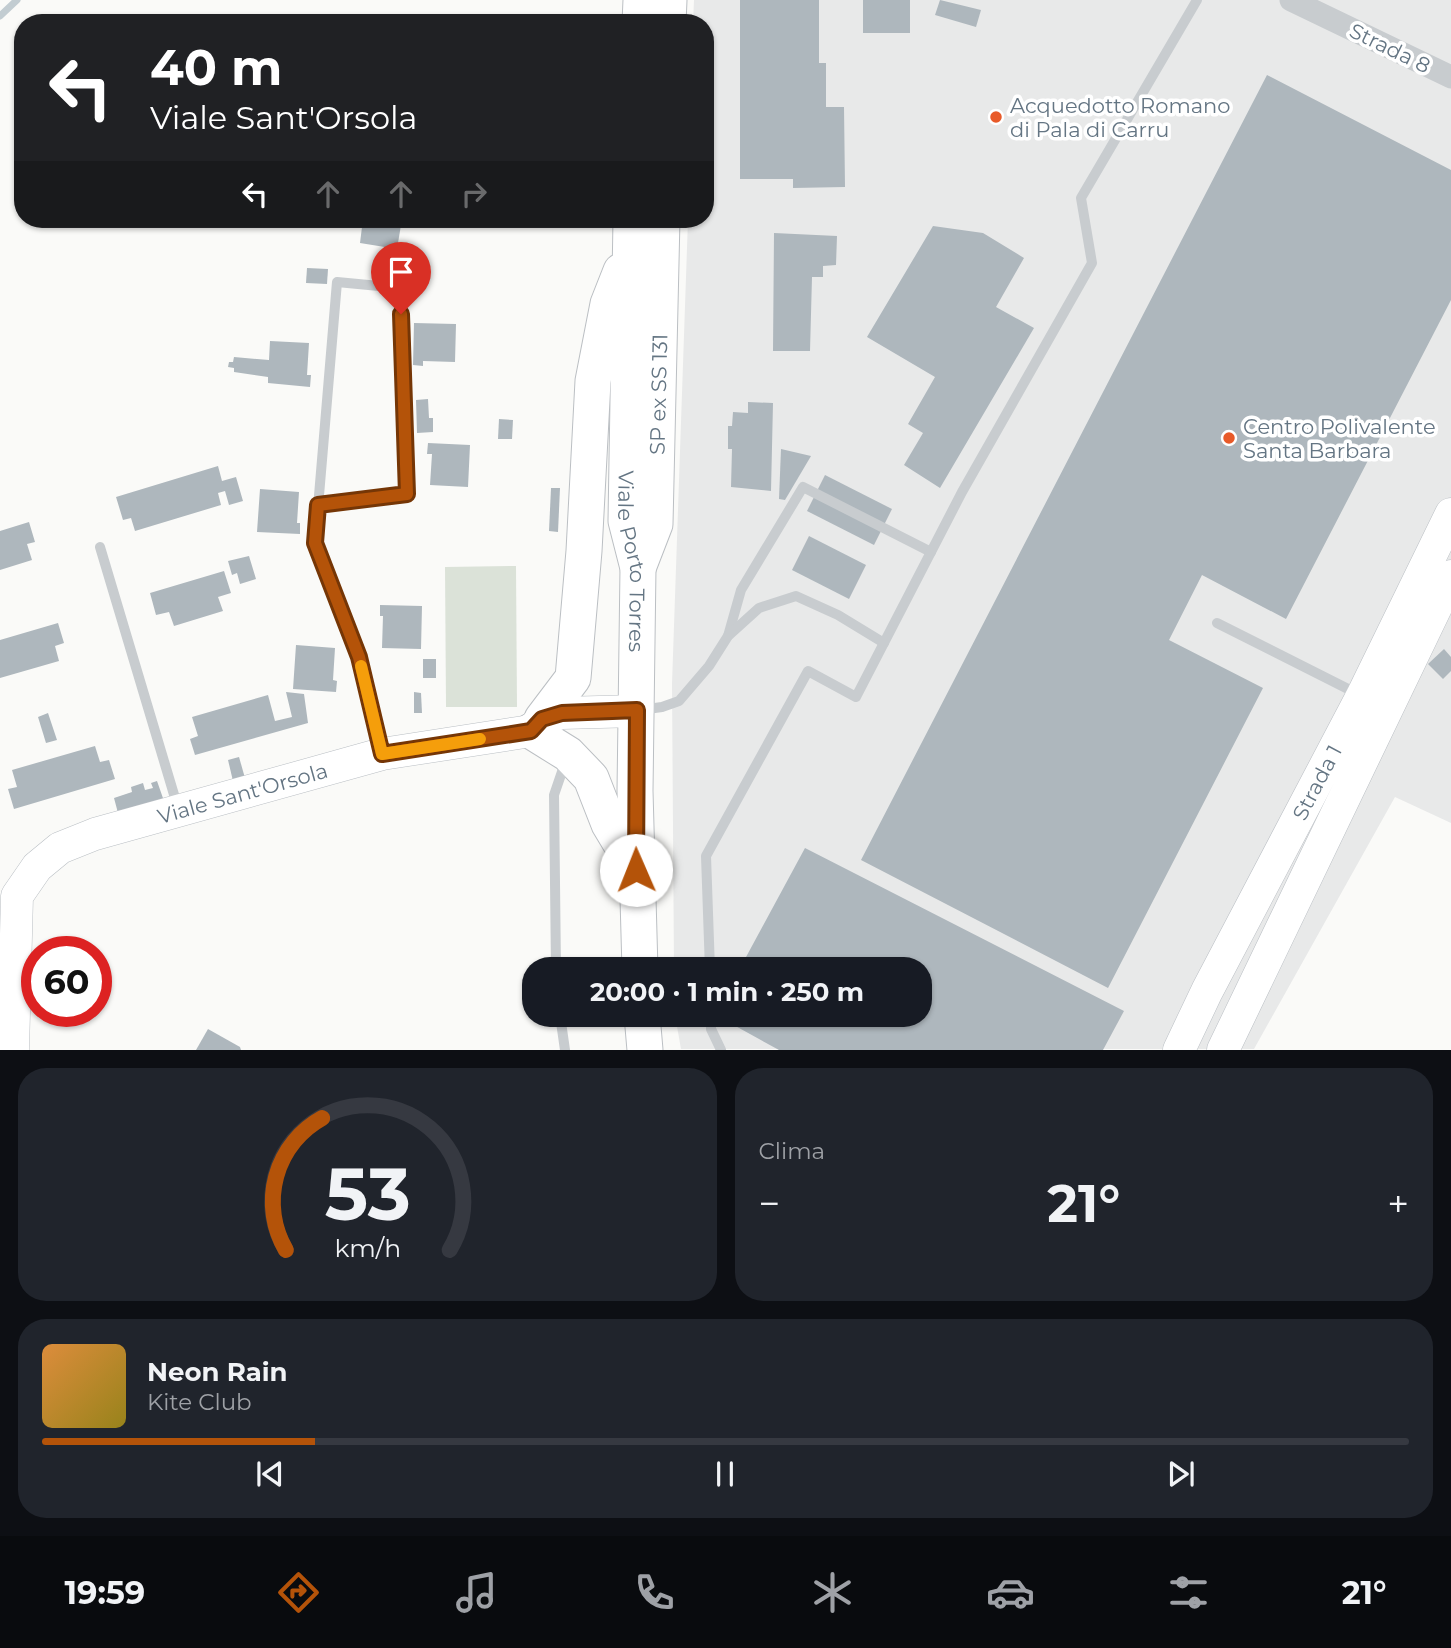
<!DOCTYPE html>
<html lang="it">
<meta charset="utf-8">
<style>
:root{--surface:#171b24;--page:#20242c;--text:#f1f3f6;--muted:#9ea1a6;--line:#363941;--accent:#b45309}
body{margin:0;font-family:Montserrat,sans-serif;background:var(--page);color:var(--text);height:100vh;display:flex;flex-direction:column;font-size:26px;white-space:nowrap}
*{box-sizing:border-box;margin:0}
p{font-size:23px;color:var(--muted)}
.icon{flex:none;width:38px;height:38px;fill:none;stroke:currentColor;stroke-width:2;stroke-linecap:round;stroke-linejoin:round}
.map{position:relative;height:1050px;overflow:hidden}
.drawer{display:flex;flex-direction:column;gap:18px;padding:18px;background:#0d0f14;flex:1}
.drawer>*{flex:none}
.top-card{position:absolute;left:14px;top:14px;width:700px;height:214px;border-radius:28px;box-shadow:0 2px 5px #0004;background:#202124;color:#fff;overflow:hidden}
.speed{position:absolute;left:21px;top:936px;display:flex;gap:14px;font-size:35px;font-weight:700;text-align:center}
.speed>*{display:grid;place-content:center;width:91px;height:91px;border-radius:50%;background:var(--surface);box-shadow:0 2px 5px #0004;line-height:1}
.speed .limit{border:10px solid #d22;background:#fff;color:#111}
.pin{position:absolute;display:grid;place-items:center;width:60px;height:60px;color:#fff;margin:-72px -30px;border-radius:50% 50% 50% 0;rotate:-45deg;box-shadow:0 0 7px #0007}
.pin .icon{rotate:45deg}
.me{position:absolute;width:77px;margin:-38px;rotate:359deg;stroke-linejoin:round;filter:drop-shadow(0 0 5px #0008)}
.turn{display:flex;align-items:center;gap:24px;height:147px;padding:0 21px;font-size:32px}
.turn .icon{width:91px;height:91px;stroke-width:2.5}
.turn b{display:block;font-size:49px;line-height:60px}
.lanes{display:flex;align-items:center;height:66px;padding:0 21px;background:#0003;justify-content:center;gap:35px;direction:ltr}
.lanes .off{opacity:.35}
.big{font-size:52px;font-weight:700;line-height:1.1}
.drawer .widget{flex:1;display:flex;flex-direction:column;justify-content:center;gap:10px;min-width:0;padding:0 24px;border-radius:28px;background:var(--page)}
.drawer .dial{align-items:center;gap:0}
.dial svg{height:182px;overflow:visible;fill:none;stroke:var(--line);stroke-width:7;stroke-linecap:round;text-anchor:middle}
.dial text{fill:var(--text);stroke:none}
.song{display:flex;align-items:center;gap:21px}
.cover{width:84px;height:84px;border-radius:10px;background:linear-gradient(135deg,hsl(30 70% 55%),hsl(50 70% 35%))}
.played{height:7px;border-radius:4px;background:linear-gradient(90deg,var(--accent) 20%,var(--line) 20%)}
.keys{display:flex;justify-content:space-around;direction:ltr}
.heat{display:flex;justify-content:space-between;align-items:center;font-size:38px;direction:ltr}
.drawer .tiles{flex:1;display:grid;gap:18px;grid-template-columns:1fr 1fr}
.widget:last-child{grid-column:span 2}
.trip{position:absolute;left:522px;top:957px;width:410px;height:70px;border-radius:28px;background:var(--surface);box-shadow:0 2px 5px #0004;font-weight:700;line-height:70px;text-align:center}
.tab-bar{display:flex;height:112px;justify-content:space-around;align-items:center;background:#090b0e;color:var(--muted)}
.tab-bar .icon{width:49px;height:49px}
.tab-bar .on{color:var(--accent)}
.tab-bar b{font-size:32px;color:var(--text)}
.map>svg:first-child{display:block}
</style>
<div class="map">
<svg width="1451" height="1050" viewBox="0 0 1451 1050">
<rect width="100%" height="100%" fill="#fafaf8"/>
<path fill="#e8e9e9" d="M694 0H1451V823L1395 797 1254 1049H681L675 1015H919V970H674L672 684 688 219H705V23H693Z"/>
<path fill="#dbe2d8" d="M516 566 517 707H446L445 567Z"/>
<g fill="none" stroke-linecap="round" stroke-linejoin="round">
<path stroke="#c2ccd1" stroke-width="7" d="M0 16 17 0"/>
</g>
<g fill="#aeb7bd">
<path d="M740 0H819V63H826V107H844L845 187 793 188V179H740Z"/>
<rect x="863" y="0" width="47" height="33"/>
<path d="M940 0 981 10 976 27 935 15Z"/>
<path d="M1267 75 1451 170V300L1286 619 1202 575 1169 640 1263 688 1108 988 861 860Z"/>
<path d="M363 219H402L397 249 360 243Z"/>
<path d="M933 226 983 233 1024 258 996 307 1034 328 940 488 904 465 923 433 908 424 935 377 867 337Z"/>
<path d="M774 233 837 236 836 265 823 266V277H812L810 351H773Z"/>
<path d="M307 268 328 269 327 284 306 283Z"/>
<path d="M414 323 456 324 455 362 423 361V366L413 365Z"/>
<path d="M270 341 309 343 307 375H311L310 387 268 383V377L234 372V368L228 367 229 362H233L234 357 269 360Z"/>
<path d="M428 399 429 418H433V432L417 433 416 400Z"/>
<path d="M748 402 773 403 771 491 731 487 732 449H728V426H732L733 412 748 413Z"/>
<path d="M499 419 513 420 512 439H498Z"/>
<path d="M428 443 470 445 468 487 430 485 432 454H427Z"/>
<path d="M781 449 811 456 785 500 779 499Z"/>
<path d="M218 466 222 481 236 477 243 501 229 505 225 491 218 493 221 505 135 531 131 518 123 520 116 497Z"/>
<path d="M825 475 892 509 874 545 807 511Z"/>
<path d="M551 488H560L558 532 549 531Z"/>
<path d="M260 489 299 492 297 523H300V534L257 532Z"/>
<path d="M29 522 35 542 27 544 32 560 0 570V531Z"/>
<path d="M809 536 866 565 849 599 792 570Z"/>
<path d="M249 556 256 579 240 584 237 573 232 575 228 561Z"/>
<path d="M224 571 231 593 218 597 223 611 174 626 169 612 156 615 150 593Z"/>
<path d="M380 605 422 606 421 649 382 648 383 616H380Z"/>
<path d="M58 623 64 643 55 646 59 661 0 678V640Z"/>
<path d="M296 645 335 648 333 680 337 681 336 692 293 689Z"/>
<path d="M1444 649 1451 657V671L1443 679 1428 664Z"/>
<rect x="423" y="659" width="13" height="19"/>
<path d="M286 692 304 694 308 723 195 755 190 739 198 736 192 717 268 695 275 721 292 717Z"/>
<path d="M414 692 421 693 422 713H414Z"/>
<path d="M48 713 57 740 46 743 38 717Z"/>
<path d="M95 746 100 762 109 760 115 779 14 809 8 789 17 787 12 770Z"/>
<path d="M239 757 245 778 233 781 228 760Z"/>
<path d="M157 781 164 801 118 813 114 798 132 792 131 787 143 783 145 790 153 788 151 783Z"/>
<path d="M805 848 1124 1011 1103 1050H779L730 1023 727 1015H919V970H739Z"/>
<path d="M208 1029 240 1047 241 1050H196Z"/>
</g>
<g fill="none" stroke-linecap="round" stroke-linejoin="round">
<defs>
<g id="secondary">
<path id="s1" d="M13 1050 17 896 37 867 60 848 95 834 382 754 531 731 542 719 562 713 637 711"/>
<path id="s2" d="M1179 1050 1207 991 1362 696 1451 514"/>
<path d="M1223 1050 1451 576"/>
</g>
<g id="primary">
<path d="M640 23 641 0"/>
<path d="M668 23 669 0"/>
<path id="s3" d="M631 219 626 521 638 568 635 791 640 970"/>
<path id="s4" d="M638 568 655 524 662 219"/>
<path d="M542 719 573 678 584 551 593 381 608 304 621 271"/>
<path d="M531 731 568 754 591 778 609 824 636 869"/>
<path d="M642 1015 645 1050"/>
</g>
</defs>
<use href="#secondary" stroke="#babfc4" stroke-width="33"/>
<use href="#primary" stroke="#bbbfc3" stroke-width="37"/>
<g stroke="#c8cccf" stroke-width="10">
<path d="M318 505 407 494 400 288 337 282 315 543 359 657 381 751"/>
<path d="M100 547 178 808"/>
<path d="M1217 623 1358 694"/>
<path d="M728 636 741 590 803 487 931 552"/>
<path d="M640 710 662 707 679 701 709 666 728 636 759 608 796 596 838 615 884 643"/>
<path d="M556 970 554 795 566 760"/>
<path d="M710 970 706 856 808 671 856 697 962 492 1092 263 1081 198 1197 0"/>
<path d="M560 1015 565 1050"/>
<path d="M711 1015V1029L721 1050"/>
</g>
<path stroke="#c8cccf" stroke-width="23" d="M1291 0 1451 77"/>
<use href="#secondary" stroke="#fff" stroke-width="32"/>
<use href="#primary" stroke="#fff" stroke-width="35"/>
</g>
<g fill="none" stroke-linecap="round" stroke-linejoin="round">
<defs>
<path id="route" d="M401 314 407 494 318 505 315 543 359 657 382 754 531 731 542 719 562 713 637 710 636 870"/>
</defs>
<use href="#route" stroke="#753606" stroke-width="18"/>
<use href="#route" stroke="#b45309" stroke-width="12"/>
<path stroke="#f59e0b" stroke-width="12" d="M361 666 382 754 480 739"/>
</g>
<g fill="#e85a29" stroke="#fff" stroke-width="2.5">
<circle cx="996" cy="117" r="7"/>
<circle cx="1229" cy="438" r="7"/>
</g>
<g text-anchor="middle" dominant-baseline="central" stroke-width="7" stroke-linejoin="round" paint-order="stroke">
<g font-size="21" fill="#647583" stroke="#fff">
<text transform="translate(1390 48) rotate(26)">Strada 8</text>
<text stroke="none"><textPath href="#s4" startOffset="177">SP ex SS 131</textPath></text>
<text stroke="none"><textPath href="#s3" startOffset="343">Viale Porto Torres</textPath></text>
<text stroke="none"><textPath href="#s2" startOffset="301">Strada 1</textPath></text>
<text stroke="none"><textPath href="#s1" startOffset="410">Viale Sant'Orsola</textPath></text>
</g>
<g font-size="21" fill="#647583" stroke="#fff" text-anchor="start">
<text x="1010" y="105">Acquedotto Romano<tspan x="1010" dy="24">di Pala di Carru</tspan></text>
<text x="1243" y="426">Centro Polivalente<tspan x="1243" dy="24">Santa Barbara</tspan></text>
</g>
</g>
</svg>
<div class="speed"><div class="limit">60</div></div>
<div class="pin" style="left:401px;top:314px;background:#d93025"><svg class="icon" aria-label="arrive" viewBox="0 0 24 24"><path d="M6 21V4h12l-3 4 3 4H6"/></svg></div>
<svg class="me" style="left:636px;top:870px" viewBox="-20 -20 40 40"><circle r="19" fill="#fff"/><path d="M0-13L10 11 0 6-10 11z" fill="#b45309"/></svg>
<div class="trip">20:00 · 1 min · 250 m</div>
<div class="top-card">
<div class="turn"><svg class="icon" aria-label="left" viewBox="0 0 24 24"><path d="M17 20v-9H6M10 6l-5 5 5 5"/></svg><div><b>40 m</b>Viale Sant'Orsola</div></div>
<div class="lanes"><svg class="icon" aria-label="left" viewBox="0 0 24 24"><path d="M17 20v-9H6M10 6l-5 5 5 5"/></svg><svg class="icon off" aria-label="ahead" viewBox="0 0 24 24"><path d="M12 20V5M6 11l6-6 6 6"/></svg><svg class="icon off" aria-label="ahead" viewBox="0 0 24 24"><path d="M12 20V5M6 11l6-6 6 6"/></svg><svg class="icon off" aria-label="right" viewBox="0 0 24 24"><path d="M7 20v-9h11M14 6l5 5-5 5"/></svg></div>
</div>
</div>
<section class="drawer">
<div class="tiles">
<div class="widget dial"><svg viewBox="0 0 100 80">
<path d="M14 69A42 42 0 1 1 86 69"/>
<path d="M14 69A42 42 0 0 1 30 11" stroke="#b45309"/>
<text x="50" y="56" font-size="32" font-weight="700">53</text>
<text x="50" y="72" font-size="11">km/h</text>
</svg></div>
<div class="widget"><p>Clima</p>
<div class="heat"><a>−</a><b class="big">21°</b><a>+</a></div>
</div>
<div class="widget">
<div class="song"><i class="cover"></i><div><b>Neon Rain</b><p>Kite Club</p></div></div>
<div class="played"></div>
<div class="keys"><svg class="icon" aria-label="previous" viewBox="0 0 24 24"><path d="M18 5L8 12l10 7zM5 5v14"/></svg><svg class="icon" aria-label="pause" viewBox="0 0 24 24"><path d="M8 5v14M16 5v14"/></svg><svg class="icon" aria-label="next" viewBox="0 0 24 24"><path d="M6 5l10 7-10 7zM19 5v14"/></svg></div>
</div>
</div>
</section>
<nav class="tab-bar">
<b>19:59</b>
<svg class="icon on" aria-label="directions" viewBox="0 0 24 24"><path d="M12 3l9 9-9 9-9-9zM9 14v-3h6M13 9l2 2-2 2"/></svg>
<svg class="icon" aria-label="music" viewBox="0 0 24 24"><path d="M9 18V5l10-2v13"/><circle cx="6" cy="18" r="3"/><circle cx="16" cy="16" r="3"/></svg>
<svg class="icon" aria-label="phone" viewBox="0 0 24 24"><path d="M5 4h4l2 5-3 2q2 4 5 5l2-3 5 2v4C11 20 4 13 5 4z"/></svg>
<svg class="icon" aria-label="climate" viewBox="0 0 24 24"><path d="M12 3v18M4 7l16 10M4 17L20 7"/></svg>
<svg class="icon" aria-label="car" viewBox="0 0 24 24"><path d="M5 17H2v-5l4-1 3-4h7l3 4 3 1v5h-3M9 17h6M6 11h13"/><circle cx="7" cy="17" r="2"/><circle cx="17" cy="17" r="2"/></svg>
<svg class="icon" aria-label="filters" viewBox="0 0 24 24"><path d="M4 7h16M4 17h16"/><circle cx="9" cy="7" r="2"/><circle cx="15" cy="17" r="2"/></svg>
<b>21°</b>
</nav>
